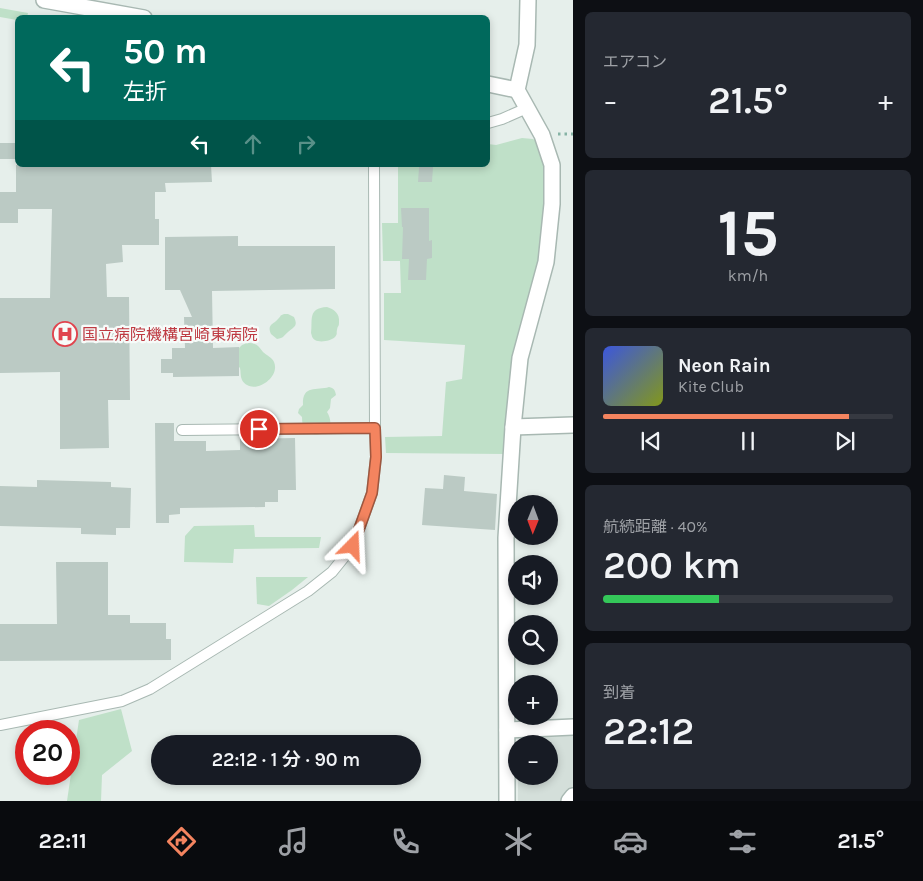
<!DOCTYPE html>
<html lang="ja">
<meta charset="utf-8">
<style>
:root{--surface:#171b24;--page:#242831;--text:#f1f3f6;--muted:#9ea1a6;--line:#363941;--accent:#f4845f}
body{margin:0;font-family:Karla,"Noto Sans JP",sans-serif;background:var(--page);color:var(--text);height:100vh;display:flex;flex-direction:column;font-size:19px;white-space:nowrap}
*{box-sizing:border-box;margin:0}
p{font-size:16px;color:var(--muted)}
.icon{flex:none;width:28px;height:28px;fill:none;stroke:currentColor;stroke-width:2;stroke-linecap:round;stroke-linejoin:round}
.map{position:relative;flex:1;overflow:hidden}
.drawer{display:flex;flex-direction:column;gap:12px;padding:12px;background:#0d0f14;width:350px}
.drawer>*{flex:none}
.hud{position:absolute;left:15px;top:15px;width:475px;height:152px;border-radius:8px;box-shadow:0 2px 8px #0003;background:#00695c;color:#fff;overflow:hidden}
.needle{width:32px;rotate:181deg}
.fabs{position:absolute;left:508px;top:495px;display:grid;gap:10px}
.fabs a{display:grid;place-items:center;width:50px;height:50px;border-radius:50%;background:var(--surface);box-shadow:0 2px 8px #0003;font-size:25px}
.speed{position:absolute;left:15px;top:720px;display:flex;gap:10px;font-size:25px;font-weight:700;text-align:center}
.speed>*{display:grid;place-content:center;width:65px;height:65px;border-radius:50%;background:var(--surface);box-shadow:0 2px 8px #0003;line-height:1}
.speed .limit{border:8px solid #d22;background:#fff;color:#111}
.pin{position:absolute;display:grid;place-items:center;width:42px;height:42px;color:#fff;margin:-21px;border:2px solid #fff;border-radius:50%;box-shadow:0 1px 5px #0007}
.me{position:absolute;width:55px;margin:-28px;rotate:21deg;stroke-linejoin:round;filter:drop-shadow(0 0 4px #0008)}
.turn{display:flex;align-items:center;gap:18px;height:105px;padding:0 25px;font-size:22px}
.turn .icon{width:65px;height:65px;stroke-width:2.5}
.turn b{display:block;font-size:35px;line-height:42px}
.lanes{display:flex;align-items:center;height:48px;padding:0 25px;background:#0003;justify-content:center;gap:25px;direction:ltr}
.lanes .off{opacity:.35}
.big{font-size:38px;font-weight:600;line-height:1.1}
.drawer .card{flex:1;display:flex;flex-direction:column;justify-content:center;gap:8px;min-width:0;padding:0 18px;border-radius:8px;background:var(--page)}
.drawer .dial{align-items:center;gap:0}
.dial b{font-size:65px;line-height:1}
.song{display:flex;align-items:center;gap:15px}
.cover{width:60px;height:60px;border-radius:8px;background:linear-gradient(135deg,hsl(230 70% 55%),hsl(70 70% 35%))}
.played{height:5px;border-radius:2px;background:linear-gradient(90deg,var(--accent) 85%,var(--line) 85%)}
.keys{display:flex;justify-content:space-around;direction:ltr}
.heat{display:flex;justify-content:space-between;align-items:center;font-size:28px;direction:ltr}
.charge{height:8px;border-radius:4px;background:linear-gradient(90deg,#34c759 40%,var(--line) 0)}
.trip{position:absolute;left:151px;top:735px;width:270px;height:50px;border-radius:25px;background:var(--surface);box-shadow:0 2px 8px #0003;font-weight:600;line-height:50px;text-align:center}
.tab-bar{display:flex;height:80px;justify-content:space-around;align-items:center;background:#090b0e;color:var(--muted)}
.tab-bar .icon{width:35px;height:35px}
.tab-bar .on{color:var(--accent)}
.tab-bar b{font-size:22px;color:var(--text)}
main{display:flex;flex:1;min-height:0}
.map>svg:first-child{display:block}
</style>
<main>
<div class="map">
<svg width="573" height="801" viewBox="0 0 573 801">
<rect width="100%" height="100%" fill="#e6efeb"/>
<path fill="#d4dfda" d="M573 734V801H518V776H549V744H517L522 736Z"/>
<g fill="#bfe0c8">
<path d="M0 8 28 13 27 17 18 18 17 20 0 17Z"/>
<path d="M522 138 533 139 543 145 547 167 541 258 504 454 386 453 385 437 442 436 446 382 462 379 465 345 384 340V293H401L400 261H383L382 223H398V165H488V144L496 145Z"/>
<path d="M327 307C334 309 340 314 339 322 339 328 338 324 337 330 336 334 338 333 335 337 331 341 320 343 315 340 312 338 312 336 311 333 313 321 307 308 327 307Z"/>
<path d="M284 314H288L294 317C298 326 295 326 288 332 283 336 284 338 277 339L271 334C267 324 273 325 278 319 283 314 278 317 284 314Z"/>
<path d="M247 343C256 343 258 345 263 352 267 356 272 357 274 362 281 378 252 397 242 380 240 376 241 372 240 368 239 367 238 366 238 365 236 361 238 353 238 349L242 345Z"/>
<path d="M329 387C334 388 335 390 336 395L331 399 330 408 327 412C342 436 301 446 302 417L298 413 299 409 303 405C302 384 317 391 329 387Z"/>
<path d="M254 525 255 537H321L319 548 234 549 233 563 184 562 185 536 194 526Z"/>
<path d="M256 577H308L292 590 269 606 257 604Z"/>
<path d="M121 709 132 751 102 775 101 801H67L79 720Z"/>
</g>
<g fill="#bbcac4">
<rect x="0" y="143" width="18" height="16"/>
<path d="M16 165H211L212 182 165 183 166 192H155V219H159V245H122L123 262 106 264 107 297H129L130 400H108L109 448 60 449V372L0 373V298H50L52 209H18V223H0V192H16Z"/>
<path d="M419 167H433L432 182H418Z"/>
<path d="M401 208H429V241L432 240V258L427 259 426 280H408L409 259H402L403 227H402Z"/>
<path d="M238 236V246H335V289L212 291 213 348 239 347V376L173 377V373H161V359H172V348H185L184 317H192L180 290H165V237Z"/>
<path d="M155 423H174V441H206V451L240 450V439L295 438 296 490H278V502H265V507L180 508V514L169 515V523H156Z"/>
<path d="M444 475 465 477 464 491 497 494 495 530 422 525 425 488 443 489Z"/>
<path d="M37 480 111 482V487L131 488 130 528H116V535L81 534V528L0 526V486L37 487Z"/>
<path d="M56 562H108V615H130V623H166V639H171V660L0 661V624H57Z"/>
</g>
<g fill="none" stroke-linecap="round" stroke-linejoin="round">
<defs>
<g id="service">
<path d="M488 123 502 119 527 108"/>
<path d="M182 430 375 428"/>
<path d="M0 725 122 701 150 689 308 591 332 572 353 546 372 493 376 457 375 428 374 165"/>
</g>
<g id="minor">
<path d="M44 0 144 18"/>
<path d="M488 84 517 90"/>
<path d="M513 427 573 425"/>
<path d="M507 730 573 727"/>
<path d="M507 801 506 538 513 427 520 358 546 262 552 204V165L542 135 517 90 527 45 528 0"/>
</g>
<path id="tertiary" d="M569 801 573 796"/>
</defs>
<use href="#service" stroke="#a8b8b2" stroke-width="12"/>
<use href="#minor" stroke="#a8b8b2" stroke-width="18"/>
<use href="#tertiary" stroke="#a8b8b2" stroke-width="18"/>
<path stroke="#86b3a5" stroke-width="3" stroke-dasharray="2.5 4" stroke-linecap="butt" d="M558 134H573"/>
<use href="#service" stroke="#fff" stroke-width="10"/>
<use href="#minor" stroke="#fff" stroke-width="15"/>
<use href="#tertiary" stroke="#fff" stroke-width="15"/>
</g>
<g fill="none" stroke-linecap="round" stroke-linejoin="round">
<defs>
<path id="route" d="M259 429 375 428 376 457 372 493 353 546"/>
</defs>
<use href="#route" stroke="#9f563e" stroke-width="12"/>
<use href="#route" stroke="#f4845f" stroke-width="9"/>
</g>
<defs>
<symbol id="hospital-ring" viewBox="-11 -11 22 22"><circle r="9.5" fill="#f7fbf9" stroke="#e0444e" stroke-width="1.5"/><path d="M-5-5h3v3.5h4V-5h3V5h-3V1.5h-4V5h-3Z" fill="#e0444e"/></symbol>
</defs>
<g fill-rule="evenodd">
<use href="#hospital-ring" x="51" y="320" width="28" height="28"/>
</g>
<g text-anchor="middle" dominant-baseline="central" stroke-width="4.5" stroke-linejoin="round" paint-order="stroke">
<g font-size="16" fill="#be3a42" stroke="#f7fbf9" text-anchor="start">
<text x="82" y="334">国立病院機構宮崎東病院</text>
</g>
</g>
</svg>
<div class="fabs">
<a><svg class="needle" viewBox="-14 -14 28 28"><path d="M0-13l5 13h-10z" fill="#e53935"/><path d="M0 13l5-13h-10z" fill="#9ea1a6"/></svg></a>
<a><svg class="icon" aria-label="sound" viewBox="0 0 24 24"><path d="M4 9h4l5-4v14l-5-4H4zM17 9q2 3 0 6"/></svg></a>
<a><svg class="icon" aria-label="search" viewBox="0 0 24 24"><circle cx="10" cy="10" r="6"/><path d="M15 15l6 6"/></svg></a>
<a>+</a>
<a>−</a>
</div>
<div class="speed"><div class="limit">20</div></div>
<div class="pin" style="left:259px;top:429px;background:#d93025"><svg class="icon" aria-label="arrive" viewBox="0 0 24 24"><path d="M6 21V4h12l-3 4 3 4H6"/></svg></div>
<svg class="me" style="left:353px;top:546px" viewBox="-20 -20 40 40"><path d="M0-17L14 15 0 8-14 15z" fill="#f4845f" stroke="#fff" stroke-width="4"/></svg>
<div class="trip">22:12 · 1 分 · 90 m</div>
<div class="hud">
<div class="turn"><svg class="icon" aria-label="left" viewBox="0 0 24 24"><path d="M17 20v-9H6M10 6l-5 5 5 5"/></svg><div><b>50 m</b>左折</div></div>
<div class="lanes"><svg class="icon" aria-label="left" viewBox="0 0 24 24"><path d="M17 20v-9H6M10 6l-5 5 5 5"/></svg><svg class="icon off" aria-label="ahead" viewBox="0 0 24 24"><path d="M12 20V5M6 11l6-6 6 6"/></svg><svg class="icon off" aria-label="right" viewBox="0 0 24 24"><path d="M7 20v-9h11M14 6l5 5-5 5"/></svg></div>
</div>
</div>
<section class="drawer">
<div class="card"><p>エアコン</p>
<div class="heat"><a>−</a><b class="big">21.5°</b><a>+</a></div>
</div>
<div class="card dial"><b>15</b><p>km/h</p></div>
<div class="card">
<div class="song"><i class="cover"></i><div><b>Neon Rain</b><p>Kite Club</p></div></div>
<div class="played"></div>
<div class="keys"><svg class="icon" aria-label="previous" viewBox="0 0 24 24"><path d="M18 5L8 12l10 7zM5 5v14"/></svg><svg class="icon" aria-label="pause" viewBox="0 0 24 24"><path d="M8 5v14M16 5v14"/></svg><svg class="icon" aria-label="next" viewBox="0 0 24 24"><path d="M6 5l10 7-10 7zM19 5v14"/></svg></div>
</div>
<div class="card"><p>航続距離 · 40%</p><b class="big">200 km</b><div class="charge"></div></div>
<div class="card"><p>到着</p><b class="big">22:12</b></div>
</section>
</main>
<nav class="tab-bar">
<b>22:11</b>
<svg class="icon on" aria-label="directions" viewBox="0 0 24 24"><path d="M12 3l9 9-9 9-9-9zM9 14v-3h6M13 9l2 2-2 2"/></svg>
<svg class="icon" aria-label="music" viewBox="0 0 24 24"><path d="M9 18V5l10-2v13"/><circle cx="6" cy="18" r="3"/><circle cx="16" cy="16" r="3"/></svg>
<svg class="icon" aria-label="phone" viewBox="0 0 24 24"><path d="M5 4h4l2 5-3 2q2 4 5 5l2-3 5 2v4C11 20 4 13 5 4z"/></svg>
<svg class="icon" aria-label="climate" viewBox="0 0 24 24"><path d="M12 3v18M4 7l16 10M4 17L20 7"/></svg>
<svg class="icon" aria-label="car" viewBox="0 0 24 24"><path d="M5 17H2v-5l4-1 3-4h7l3 4 3 1v5h-3M9 17h6M6 11h13"/><circle cx="7" cy="17" r="2"/><circle cx="17" cy="17" r="2"/></svg>
<svg class="icon" aria-label="filters" viewBox="0 0 24 24"><path d="M4 7h16M4 17h16"/><circle cx="9" cy="7" r="2"/><circle cx="15" cy="17" r="2"/></svg>
<b>21.5°</b>
</nav>
